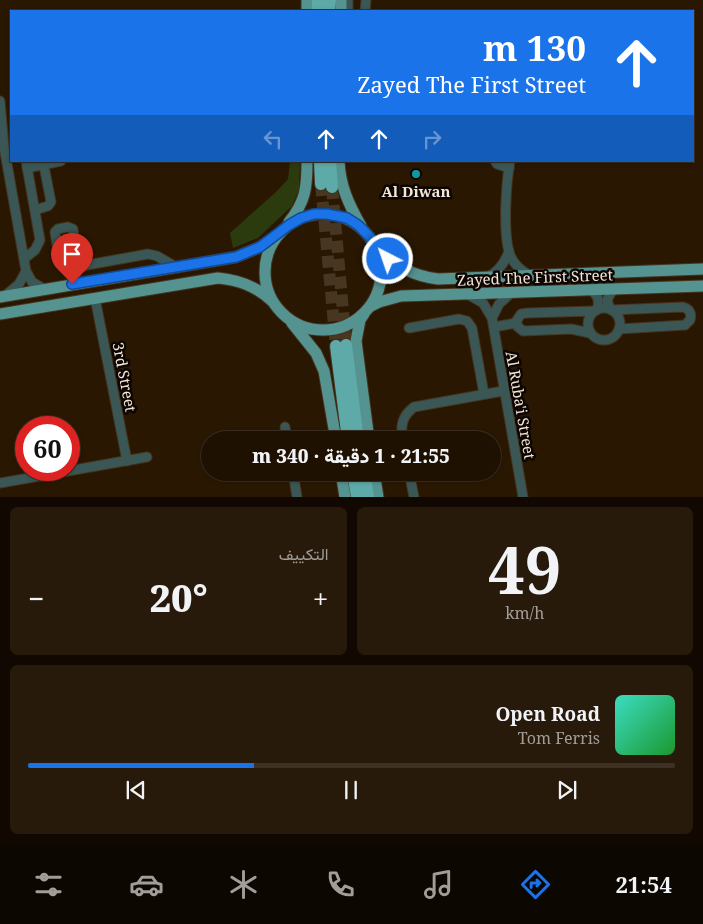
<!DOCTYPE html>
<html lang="ar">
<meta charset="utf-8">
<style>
:root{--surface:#1f1101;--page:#271a0b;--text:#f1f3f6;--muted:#a19d99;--line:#3c3123;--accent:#1a73e8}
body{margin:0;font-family:"Noto Serif",Vazirmatn,serif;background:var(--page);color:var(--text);direction:rtl;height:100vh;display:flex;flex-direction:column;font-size:19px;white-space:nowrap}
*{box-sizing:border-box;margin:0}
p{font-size:16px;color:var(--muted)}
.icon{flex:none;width:28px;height:28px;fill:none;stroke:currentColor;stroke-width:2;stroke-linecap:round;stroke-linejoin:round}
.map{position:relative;height:497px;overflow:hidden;direction:ltr}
.panel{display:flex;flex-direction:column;gap:10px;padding:10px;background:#110901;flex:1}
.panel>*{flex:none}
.hud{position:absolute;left:10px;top:10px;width:684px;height:152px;border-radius:0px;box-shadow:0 1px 4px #0004,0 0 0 1px var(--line);direction:rtl;background:#1a73e8;color:#fff;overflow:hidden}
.speed{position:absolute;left:15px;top:416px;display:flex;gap:10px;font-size:25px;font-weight:700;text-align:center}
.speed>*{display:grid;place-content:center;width:65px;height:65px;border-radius:50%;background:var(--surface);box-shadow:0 1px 4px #0004,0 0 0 1px var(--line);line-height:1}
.speed .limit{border:8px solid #d22;background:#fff;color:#111}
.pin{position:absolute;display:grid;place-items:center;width:42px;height:42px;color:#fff;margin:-51px -21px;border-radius:50% 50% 50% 0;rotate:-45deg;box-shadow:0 0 5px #0007}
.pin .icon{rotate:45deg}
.me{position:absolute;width:55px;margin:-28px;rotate:319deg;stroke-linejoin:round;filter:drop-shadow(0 0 4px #0008)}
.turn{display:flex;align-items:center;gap:18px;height:105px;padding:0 25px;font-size:22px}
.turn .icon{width:65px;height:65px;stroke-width:2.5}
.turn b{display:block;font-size:35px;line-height:42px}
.lanes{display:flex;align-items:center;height:48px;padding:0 25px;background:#0003;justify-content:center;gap:25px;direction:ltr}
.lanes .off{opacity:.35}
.big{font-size:38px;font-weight:800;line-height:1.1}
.panel .tile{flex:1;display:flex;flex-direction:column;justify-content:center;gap:8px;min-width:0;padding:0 18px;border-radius:8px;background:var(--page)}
.panel .dial{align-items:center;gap:0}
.dial b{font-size:65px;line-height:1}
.song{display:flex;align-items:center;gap:15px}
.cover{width:60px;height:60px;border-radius:8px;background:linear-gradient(135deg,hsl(170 70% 55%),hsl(130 70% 35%))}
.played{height:5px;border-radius:2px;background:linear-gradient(90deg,var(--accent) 35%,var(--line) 35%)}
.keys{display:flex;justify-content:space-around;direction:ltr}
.heat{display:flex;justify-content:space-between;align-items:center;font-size:28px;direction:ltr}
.panel .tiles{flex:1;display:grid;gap:10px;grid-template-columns:1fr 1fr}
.tile:last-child{grid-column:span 2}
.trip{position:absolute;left:201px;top:431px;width:300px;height:50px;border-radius:25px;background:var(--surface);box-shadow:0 1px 4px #0004,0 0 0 1px var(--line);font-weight:800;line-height:50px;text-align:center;direction:rtl}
.tab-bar{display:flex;height:80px;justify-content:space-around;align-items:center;background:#0c0700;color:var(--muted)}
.tab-bar .icon{width:35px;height:35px}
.tab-bar .selected{color:var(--accent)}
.tab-bar b{font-size:22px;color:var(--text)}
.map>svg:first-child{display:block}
</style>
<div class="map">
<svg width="703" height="497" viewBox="0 0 703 497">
<rect width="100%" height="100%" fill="#291701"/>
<path fill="#2b3b0e" d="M290 161H300L299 190 292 206 258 238 233 248 230 233 277 191 288 179Z"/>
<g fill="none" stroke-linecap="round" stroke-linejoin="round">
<g stroke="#473621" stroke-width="12" stroke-dasharray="12 6" stroke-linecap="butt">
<path d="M321 184 336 346"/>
<path d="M332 187 346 345"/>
</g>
<defs>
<g id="minor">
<path d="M348 11V0"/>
<path d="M365 11 366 0"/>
<path d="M0 101 4 147 26 271 32 282 44 289"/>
<path d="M495 161 497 164 509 168"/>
<path d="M510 161C506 184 503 230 509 252 512 262 520 270 529 275"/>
<path d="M27 168 61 161"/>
<path d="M35 210 48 206 51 202 43 161"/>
<path d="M68 227 73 229 75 244 73 246 59 249 57 245 55 232 58 229Z"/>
<path d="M75 244 85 265"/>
<path d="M68 247 78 269"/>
<path d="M24 259 35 250 40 240 26 161"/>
<path d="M488 277C499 271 505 263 509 251"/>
<path d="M72 284 78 269 87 265 148 254 157 256 176 267"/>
<path d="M591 290C598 295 600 301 597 310"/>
<path d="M6 295 19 284 26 271"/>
<path d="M469 295 483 303 492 318 523 497"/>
<path d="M95 298 127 461"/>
<circle cx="604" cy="324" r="16"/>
<path d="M610 309 607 300 612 291 617 289"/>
<path d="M611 310 683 307C690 309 692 314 690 320L685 325 619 329"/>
<path d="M492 318 499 304 511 293"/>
<path d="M494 327 516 323"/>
<path d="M409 328 459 319 467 321 472 328 484 394"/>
<path d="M590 333 571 329 523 331 517 326V320L521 314 527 313 595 311"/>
<path d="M285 427 287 440"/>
<path d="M403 440C400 426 402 416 414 407L503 391"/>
<path d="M293 472 297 497"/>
<path d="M409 472 414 497"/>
<path d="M410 476 429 472"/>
<path d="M0 483 147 457"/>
</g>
<g id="major">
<path d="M307 11V0"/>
<path d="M341 11V0"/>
<path d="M339 161C340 186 349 205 361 226"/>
<circle cx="323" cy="272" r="58"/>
<path d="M289 222C306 201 307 187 307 161"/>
<path d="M377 250C396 266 413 276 438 279L703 269"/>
<path d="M0 297 236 257 260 247 274 238"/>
<path d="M371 306 379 302 401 296 703 286"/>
<path d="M0 314 218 278C239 280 256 286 272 301"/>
<path d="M364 314 360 320 356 341 369 440"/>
<path d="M292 323 316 353 324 371 336 440"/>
<path d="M341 472 345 497"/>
<path d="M374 472 378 497"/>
</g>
<g id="highway">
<path d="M318 11V0"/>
<path d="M329 11 330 0"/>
<path d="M320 161 321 184"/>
<path d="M330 161 332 187"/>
<path d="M346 345 358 440"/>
<path d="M336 346 348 440"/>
<path d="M353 472 357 497"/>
<path d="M364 472 368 497"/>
</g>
</defs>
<use href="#minor" stroke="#45341f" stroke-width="11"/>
<use href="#major" stroke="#45341f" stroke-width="13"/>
<use href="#highway" stroke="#45341f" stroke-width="14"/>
<use href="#minor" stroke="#3a5756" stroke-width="9"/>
<use href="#major" stroke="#559391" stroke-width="11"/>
<use href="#highway" stroke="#5eaaa8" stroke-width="12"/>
</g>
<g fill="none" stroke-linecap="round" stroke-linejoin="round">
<defs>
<path id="route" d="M72 284 236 257 260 247 289 225 301 218 314 214H327L347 218 358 225 370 237 377 250 388 259"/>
</defs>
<use href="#route" stroke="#114b97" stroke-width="12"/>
<use href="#route" stroke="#1a73e8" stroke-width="9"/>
</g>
<circle fill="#0f9aa8" stroke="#0c0501" stroke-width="2" cx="416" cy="174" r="5"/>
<g text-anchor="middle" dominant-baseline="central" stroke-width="5" stroke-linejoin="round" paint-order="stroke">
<g font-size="15" font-weight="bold" fill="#f3e6d8" stroke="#0c0501">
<text x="416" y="191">Al Diwan</text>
</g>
<g font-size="15" fill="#f3e6d8" stroke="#0c0501">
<text transform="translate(535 277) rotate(-2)">Zayed The First Street</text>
<text transform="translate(125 377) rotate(79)">3rd Street</text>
<text transform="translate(521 405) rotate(80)">Al Ruba'i Street</text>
</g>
</g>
</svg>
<div class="speed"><div class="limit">60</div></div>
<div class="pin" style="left:72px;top:284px;background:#d93025"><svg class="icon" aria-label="arrive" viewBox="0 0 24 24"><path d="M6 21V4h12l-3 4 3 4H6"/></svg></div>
<svg class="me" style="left:388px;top:259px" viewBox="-20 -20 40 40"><circle r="17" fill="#1a73e8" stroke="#fff" stroke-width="3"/><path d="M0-11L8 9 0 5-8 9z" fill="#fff"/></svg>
<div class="trip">21:55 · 1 دقيقة · 340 m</div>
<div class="hud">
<div class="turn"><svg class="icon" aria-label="ahead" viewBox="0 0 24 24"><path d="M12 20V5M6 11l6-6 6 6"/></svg><div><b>130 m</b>Zayed The First Street</div></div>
<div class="lanes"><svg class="icon off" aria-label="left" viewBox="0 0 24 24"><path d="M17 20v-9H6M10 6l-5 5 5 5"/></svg><svg class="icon" aria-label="ahead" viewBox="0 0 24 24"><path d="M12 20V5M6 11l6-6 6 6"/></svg><svg class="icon" aria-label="ahead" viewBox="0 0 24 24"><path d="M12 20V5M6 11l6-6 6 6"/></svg><svg class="icon off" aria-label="right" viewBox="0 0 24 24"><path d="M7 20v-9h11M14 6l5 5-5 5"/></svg></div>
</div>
</div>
<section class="panel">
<div class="tiles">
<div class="tile dial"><b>49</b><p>km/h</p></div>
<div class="tile"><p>التكييف</p>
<div class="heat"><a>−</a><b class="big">20°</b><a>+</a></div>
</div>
<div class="tile">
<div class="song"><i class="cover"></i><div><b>Open Road</b><p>Tom Ferris</p></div></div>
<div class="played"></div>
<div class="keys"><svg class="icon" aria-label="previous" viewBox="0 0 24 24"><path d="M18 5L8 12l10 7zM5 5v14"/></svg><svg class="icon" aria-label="pause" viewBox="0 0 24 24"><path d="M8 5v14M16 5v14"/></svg><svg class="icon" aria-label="next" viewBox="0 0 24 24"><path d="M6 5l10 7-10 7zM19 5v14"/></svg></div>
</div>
</div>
</section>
<nav class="tab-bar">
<b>21:54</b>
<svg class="icon selected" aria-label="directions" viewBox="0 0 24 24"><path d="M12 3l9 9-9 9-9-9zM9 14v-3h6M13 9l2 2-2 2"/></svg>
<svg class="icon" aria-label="music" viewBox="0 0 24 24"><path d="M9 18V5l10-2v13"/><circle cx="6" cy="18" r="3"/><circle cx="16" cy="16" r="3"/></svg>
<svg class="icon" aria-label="phone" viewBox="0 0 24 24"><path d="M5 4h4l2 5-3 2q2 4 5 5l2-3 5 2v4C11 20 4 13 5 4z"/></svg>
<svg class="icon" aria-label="climate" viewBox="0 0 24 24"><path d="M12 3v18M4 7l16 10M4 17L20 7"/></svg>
<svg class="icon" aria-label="car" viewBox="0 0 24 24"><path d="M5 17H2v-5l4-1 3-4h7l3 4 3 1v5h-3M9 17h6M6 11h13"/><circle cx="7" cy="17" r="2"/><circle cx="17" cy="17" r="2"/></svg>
<svg class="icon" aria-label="filters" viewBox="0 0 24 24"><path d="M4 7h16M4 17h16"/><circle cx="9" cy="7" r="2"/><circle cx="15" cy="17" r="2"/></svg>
</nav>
